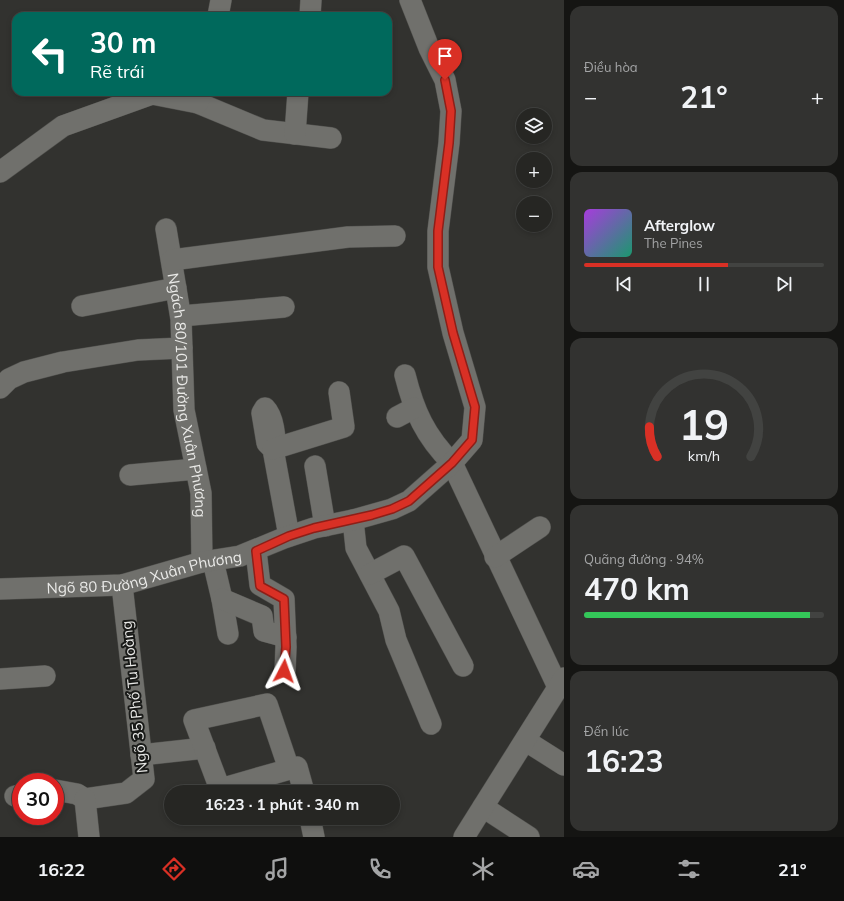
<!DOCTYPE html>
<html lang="vi">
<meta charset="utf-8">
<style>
:root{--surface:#262623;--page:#323230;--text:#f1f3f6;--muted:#a4a5a6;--line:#424341;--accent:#d93025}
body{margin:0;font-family:Mulish,sans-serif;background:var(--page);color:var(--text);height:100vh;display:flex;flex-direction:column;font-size:15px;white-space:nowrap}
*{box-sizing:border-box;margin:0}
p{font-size:13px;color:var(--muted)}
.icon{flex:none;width:22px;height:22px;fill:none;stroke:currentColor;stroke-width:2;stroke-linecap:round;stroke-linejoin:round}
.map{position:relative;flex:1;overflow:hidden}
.details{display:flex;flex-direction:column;gap:6px;padding:6px;background:#151513;width:280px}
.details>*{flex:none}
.guide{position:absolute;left:12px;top:12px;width:380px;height:84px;border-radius:12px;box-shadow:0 2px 6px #0003,0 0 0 1px var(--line);background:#00695c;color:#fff;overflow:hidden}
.buttons{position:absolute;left:516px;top:108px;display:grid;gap:8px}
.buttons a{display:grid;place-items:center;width:36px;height:36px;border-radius:50%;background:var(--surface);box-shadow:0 2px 6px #0003,0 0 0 1px var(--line);font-size:20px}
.speed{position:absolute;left:12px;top:773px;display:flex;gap:8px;font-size:20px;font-weight:700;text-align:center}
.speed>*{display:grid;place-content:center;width:52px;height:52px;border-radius:50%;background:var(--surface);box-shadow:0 2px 6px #0003,0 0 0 1px var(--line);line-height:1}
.speed .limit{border:6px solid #d22;background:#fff;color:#111}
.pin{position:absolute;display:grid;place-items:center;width:34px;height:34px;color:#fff;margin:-41px -17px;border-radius:50% 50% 50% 0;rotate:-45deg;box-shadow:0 0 4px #0007}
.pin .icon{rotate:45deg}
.me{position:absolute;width:44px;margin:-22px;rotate:4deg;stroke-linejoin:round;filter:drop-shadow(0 0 3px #0008)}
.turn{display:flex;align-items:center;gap:14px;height:84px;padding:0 12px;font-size:18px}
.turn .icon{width:52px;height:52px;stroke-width:2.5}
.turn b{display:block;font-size:28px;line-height:34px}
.big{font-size:30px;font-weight:700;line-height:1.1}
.details .widget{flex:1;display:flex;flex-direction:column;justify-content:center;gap:6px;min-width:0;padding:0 14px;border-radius:12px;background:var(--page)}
.details .dial{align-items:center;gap:0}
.dial svg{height:104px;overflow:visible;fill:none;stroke:var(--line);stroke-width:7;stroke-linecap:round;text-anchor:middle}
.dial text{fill:var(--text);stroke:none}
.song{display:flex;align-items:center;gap:12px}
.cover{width:48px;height:48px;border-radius:6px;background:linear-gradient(135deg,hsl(280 70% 55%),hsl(160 70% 35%))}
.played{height:4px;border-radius:2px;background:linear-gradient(90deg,var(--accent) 60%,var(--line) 60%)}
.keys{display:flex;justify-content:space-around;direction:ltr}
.heat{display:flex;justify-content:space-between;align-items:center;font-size:22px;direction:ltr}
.charge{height:6px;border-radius:3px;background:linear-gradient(90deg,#34c759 94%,var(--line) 0)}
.trip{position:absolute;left:164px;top:785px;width:236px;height:40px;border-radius:20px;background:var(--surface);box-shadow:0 2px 6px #0003,0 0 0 1px var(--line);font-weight:700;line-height:40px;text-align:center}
.tabs{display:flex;height:64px;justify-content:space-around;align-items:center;background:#0f0f0e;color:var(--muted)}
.tabs .icon{width:28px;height:28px}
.tabs .active{color:var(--accent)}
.tabs b{font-size:18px;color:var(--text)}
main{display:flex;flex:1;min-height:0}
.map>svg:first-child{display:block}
</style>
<main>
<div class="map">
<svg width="564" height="837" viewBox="0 0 564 837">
<rect width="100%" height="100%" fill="#32322f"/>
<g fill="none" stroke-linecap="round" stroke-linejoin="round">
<defs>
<g id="minor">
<path d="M218 16 221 0"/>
<path d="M310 16 311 0"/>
<path d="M198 103 263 130 331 138"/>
<path d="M295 134 298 92"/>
<path d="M0 172 63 126 152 94 198 103 201 92"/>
<path id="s1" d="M166 229 181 319 184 410 201 493 202 562"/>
<path d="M172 260 348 237 395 236"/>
<path d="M82 306 176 288"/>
<path d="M181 316 284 307"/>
<path d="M405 375C414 411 425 436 452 463L558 687"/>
<path d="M0 388 9 379 24 372 63 362 138 350 182 348"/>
<path d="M397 417 414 408"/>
<path d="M273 449C277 439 273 416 265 408L262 413 267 443 273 449 289 536"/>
<path d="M273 449 344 427 339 392"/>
<path d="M315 466 325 526"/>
<path d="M130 475 196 469"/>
<path d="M353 520 356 548 389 611 396 640 431 724"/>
<path d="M256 551 260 585 284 599 286 647 285 671"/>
<path d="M495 557 540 527"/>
<path d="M213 561 222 599 228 634"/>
<path d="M370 574 404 556 463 666"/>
<path id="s2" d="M0 589 122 585 202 562 240 556 284 538 314 528 353 520 392 509 409 501 452 463 472 440 475 407 453 333 438 267V231L449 143 451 111 445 80 429 48 410 0"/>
<path d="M222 599 262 616 264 631 286 637"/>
<path d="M0 679 45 676"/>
<path d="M526 741 564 765"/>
<path d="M141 755 205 748"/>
<path d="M289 769 267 704 194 720 220 789 297 767 304 792"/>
<path d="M55 790 77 794 85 799"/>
<path d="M15 796 21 795"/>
<path d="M85 799 126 793 144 779 122 585"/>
<path d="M85 799 89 837"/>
<path d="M483 807 529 837"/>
<path d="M310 818 314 837"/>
<path d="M464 837 564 678"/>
</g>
</defs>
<use href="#minor" stroke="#50504d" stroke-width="22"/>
<use href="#minor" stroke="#70706c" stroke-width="21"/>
</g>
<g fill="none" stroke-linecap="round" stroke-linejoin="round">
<defs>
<path id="route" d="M284 671 286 647 284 599 260 586 256 551 289 536 314 528 372 515 392 509 409 501 452 463 472 440 475 407 453 333 438 267V231L449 143 451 111 445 80"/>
</defs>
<use href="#route" stroke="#8d1f18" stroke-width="10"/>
<use href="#route" stroke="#d93025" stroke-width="7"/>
</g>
<g text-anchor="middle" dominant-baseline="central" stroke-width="4" stroke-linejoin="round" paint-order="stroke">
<g font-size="15" fill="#e9e9e7" stroke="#191a18">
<text stroke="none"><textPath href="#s1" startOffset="168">Ngách 80/101 Đường Xuân Phương</textPath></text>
<text stroke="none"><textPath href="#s2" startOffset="146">Ngõ 80 Đường Xuân Phương</textPath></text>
<text transform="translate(134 697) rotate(-96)">Ngõ 35 Phố Tu Hoàng</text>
</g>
</g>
</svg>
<div class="buttons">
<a><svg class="icon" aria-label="layers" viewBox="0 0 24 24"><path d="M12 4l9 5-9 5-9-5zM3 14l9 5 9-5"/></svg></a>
<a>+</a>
<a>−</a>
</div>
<div class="speed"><div class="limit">30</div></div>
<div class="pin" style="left:445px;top:80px;background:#d93025"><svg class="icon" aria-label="arrive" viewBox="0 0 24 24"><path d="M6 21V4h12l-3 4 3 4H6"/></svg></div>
<svg class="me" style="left:284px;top:671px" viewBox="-20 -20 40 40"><path d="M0-17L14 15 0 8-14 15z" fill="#d93025" stroke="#fff" stroke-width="4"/></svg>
<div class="trip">16:23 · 1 phút · 340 m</div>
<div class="guide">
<div class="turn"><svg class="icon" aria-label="left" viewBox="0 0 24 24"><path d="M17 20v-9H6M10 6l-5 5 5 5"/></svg><div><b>30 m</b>Rẽ trái</div></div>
</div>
</div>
<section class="details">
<div class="widget"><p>Điều hòa</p>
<div class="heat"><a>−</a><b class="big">21°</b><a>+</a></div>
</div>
<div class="widget">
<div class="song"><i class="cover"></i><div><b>Afterglow</b><p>The Pines</p></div></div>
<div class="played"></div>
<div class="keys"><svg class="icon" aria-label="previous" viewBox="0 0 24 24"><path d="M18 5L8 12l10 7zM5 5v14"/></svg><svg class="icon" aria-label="pause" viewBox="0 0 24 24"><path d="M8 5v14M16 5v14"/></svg><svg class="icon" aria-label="next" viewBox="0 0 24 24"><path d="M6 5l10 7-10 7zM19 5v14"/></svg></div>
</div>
<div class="widget dial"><svg viewBox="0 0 100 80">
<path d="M14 69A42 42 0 1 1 86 69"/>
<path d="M14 69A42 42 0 0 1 8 46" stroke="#d93025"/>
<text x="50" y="56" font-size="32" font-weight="700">19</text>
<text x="50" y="72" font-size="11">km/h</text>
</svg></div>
<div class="widget"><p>Quãng đường · 94%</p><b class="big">470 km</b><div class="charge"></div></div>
<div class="widget"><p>Đến lúc</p><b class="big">16:23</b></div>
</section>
</main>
<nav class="tabs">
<b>16:22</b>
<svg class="icon active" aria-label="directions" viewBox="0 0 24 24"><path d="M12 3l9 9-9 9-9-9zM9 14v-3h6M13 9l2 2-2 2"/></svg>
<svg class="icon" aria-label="music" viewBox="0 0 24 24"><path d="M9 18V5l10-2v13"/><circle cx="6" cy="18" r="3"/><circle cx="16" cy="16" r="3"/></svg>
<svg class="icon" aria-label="phone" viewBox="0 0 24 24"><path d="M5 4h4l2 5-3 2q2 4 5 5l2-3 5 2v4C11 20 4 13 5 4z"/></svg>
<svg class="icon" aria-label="climate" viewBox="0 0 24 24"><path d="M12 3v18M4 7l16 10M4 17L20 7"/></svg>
<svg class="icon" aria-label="car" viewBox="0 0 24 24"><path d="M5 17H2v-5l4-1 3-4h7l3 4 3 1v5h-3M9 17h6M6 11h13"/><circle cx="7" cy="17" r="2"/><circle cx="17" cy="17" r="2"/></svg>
<svg class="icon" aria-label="filters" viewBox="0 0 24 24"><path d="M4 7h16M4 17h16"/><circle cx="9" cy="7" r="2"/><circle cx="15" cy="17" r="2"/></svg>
<b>21°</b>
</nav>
